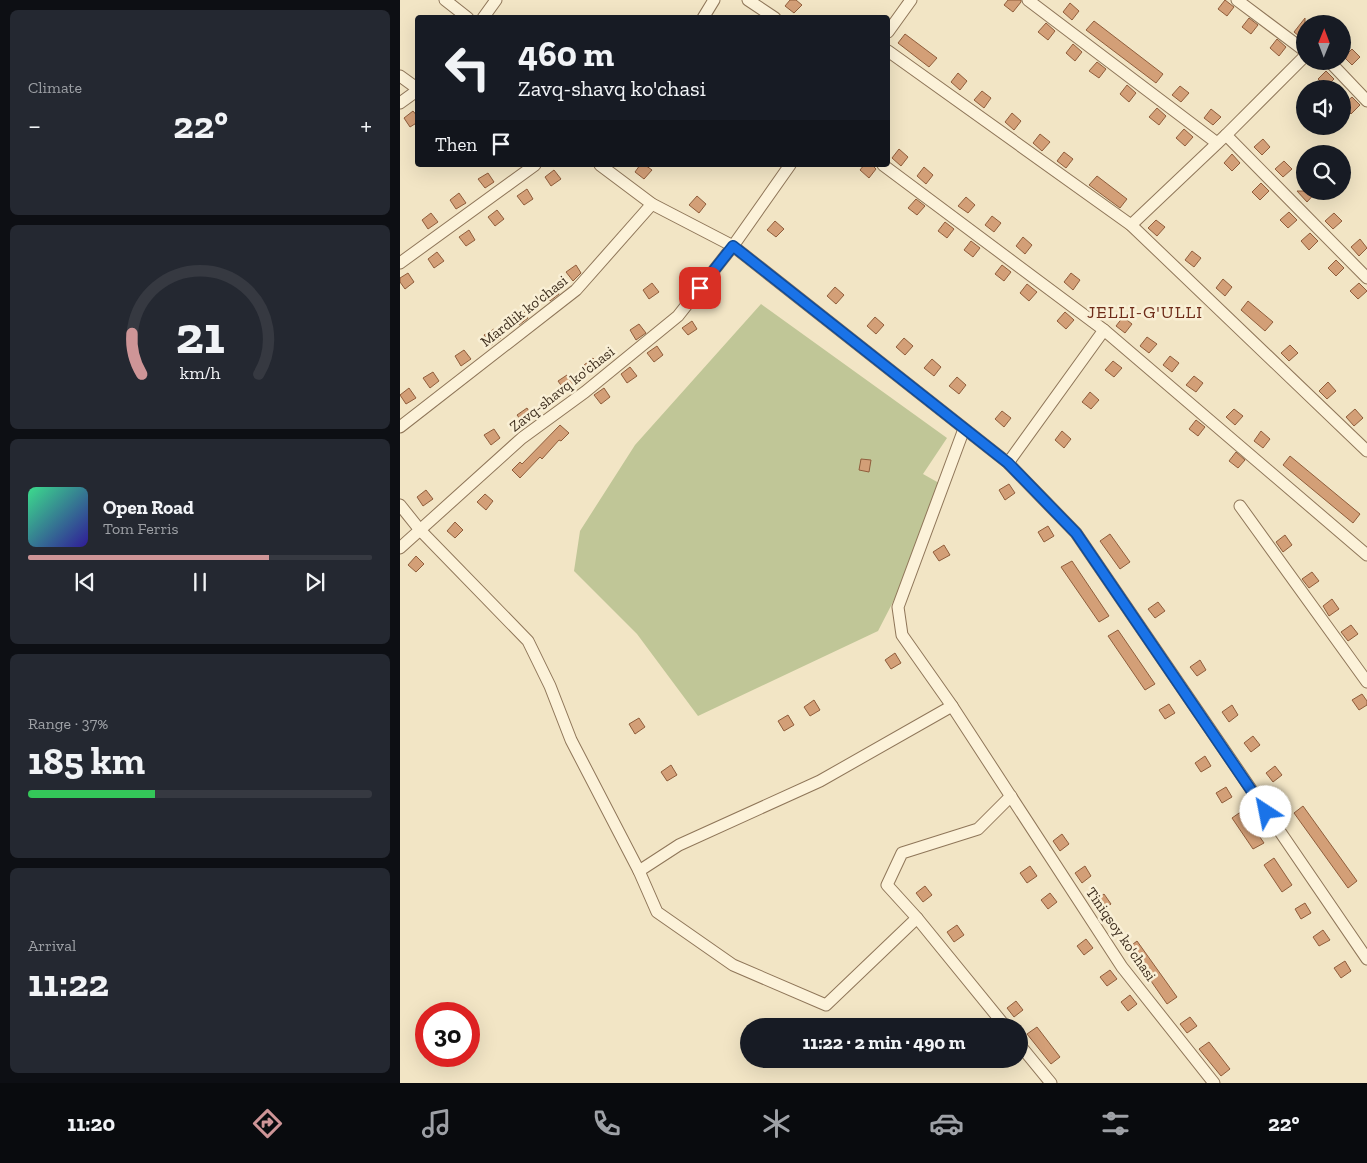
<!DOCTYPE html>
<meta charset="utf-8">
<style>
:root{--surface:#171b24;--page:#242831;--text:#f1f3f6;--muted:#9ea1a6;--line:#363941;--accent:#ce9597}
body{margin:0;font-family:"Zilla Slab",serif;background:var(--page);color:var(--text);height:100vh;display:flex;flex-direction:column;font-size:19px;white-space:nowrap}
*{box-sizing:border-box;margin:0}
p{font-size:16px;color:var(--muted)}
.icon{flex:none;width:28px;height:28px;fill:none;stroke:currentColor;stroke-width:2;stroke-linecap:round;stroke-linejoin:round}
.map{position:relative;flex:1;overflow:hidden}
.panel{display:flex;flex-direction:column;gap:10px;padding:10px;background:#0d0f14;width:400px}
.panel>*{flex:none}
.banner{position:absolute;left:15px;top:15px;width:475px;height:152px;border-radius:5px;box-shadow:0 5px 20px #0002;background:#171b24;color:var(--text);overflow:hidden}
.needle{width:32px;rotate:1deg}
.buttons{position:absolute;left:896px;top:15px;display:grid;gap:10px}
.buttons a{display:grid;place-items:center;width:55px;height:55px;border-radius:50%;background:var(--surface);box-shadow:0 5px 20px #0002;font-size:25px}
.speed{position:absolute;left:15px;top:1002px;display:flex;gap:10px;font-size:25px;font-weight:700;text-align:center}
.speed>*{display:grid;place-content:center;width:65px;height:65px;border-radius:50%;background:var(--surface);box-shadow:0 5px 20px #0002;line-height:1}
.speed .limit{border:8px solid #d22;background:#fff;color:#111}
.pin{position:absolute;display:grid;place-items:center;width:42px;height:42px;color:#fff;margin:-21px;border-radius:10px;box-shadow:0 2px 8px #0006}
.me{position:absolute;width:55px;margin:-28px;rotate:326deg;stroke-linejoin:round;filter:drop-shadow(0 0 4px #0008)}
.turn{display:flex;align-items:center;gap:18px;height:105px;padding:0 20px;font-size:22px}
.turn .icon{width:65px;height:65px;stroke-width:2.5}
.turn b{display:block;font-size:35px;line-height:42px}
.then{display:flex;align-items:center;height:48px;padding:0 20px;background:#0003;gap:10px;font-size:19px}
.big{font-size:38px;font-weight:800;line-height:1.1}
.panel .tile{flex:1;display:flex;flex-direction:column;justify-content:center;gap:8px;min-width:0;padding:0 18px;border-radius:8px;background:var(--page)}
.panel .dial{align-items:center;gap:0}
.dial svg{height:130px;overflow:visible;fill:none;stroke:var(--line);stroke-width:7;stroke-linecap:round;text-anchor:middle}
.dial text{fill:var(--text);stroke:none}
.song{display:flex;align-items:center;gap:15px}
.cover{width:60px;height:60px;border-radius:8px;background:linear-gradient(135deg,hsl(150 70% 55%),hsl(250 70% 35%))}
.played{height:5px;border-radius:2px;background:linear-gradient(90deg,var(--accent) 70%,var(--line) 70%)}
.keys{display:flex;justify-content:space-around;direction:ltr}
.heat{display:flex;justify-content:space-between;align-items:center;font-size:28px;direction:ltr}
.charge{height:8px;border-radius:4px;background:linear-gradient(90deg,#34c759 37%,var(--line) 0)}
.trip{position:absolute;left:340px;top:1018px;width:288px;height:50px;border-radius:25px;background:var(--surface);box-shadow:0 5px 20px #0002;font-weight:800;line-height:50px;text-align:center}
.dock{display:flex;height:80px;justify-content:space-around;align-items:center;background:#090b0e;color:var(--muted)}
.dock .icon{width:35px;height:35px}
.dock .on{color:var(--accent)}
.dock b{font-size:22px;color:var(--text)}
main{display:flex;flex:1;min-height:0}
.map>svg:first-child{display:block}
</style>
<main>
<section class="panel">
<div class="tile"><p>Climate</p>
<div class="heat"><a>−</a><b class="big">22°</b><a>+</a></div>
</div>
<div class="tile dial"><svg viewBox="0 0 100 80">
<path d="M14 69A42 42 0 1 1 86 69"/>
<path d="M14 69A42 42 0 0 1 8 44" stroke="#ce9597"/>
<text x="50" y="56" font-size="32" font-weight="700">21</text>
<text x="50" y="72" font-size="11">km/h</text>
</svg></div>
<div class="tile">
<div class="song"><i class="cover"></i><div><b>Open Road</b><p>Tom Ferris</p></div></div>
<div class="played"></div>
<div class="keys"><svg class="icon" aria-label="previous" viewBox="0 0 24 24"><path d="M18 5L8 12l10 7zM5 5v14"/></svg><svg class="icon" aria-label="pause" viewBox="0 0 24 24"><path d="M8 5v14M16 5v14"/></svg><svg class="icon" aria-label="next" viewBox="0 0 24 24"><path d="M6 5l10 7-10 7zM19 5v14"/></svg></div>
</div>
<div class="tile"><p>Range · 37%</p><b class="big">185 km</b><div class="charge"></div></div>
<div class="tile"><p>Arrival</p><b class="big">11:22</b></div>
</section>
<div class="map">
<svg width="967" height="1083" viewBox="0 0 967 1083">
<rect width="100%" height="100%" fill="#f2e5c5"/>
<path fill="#c0c697" d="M361 304 547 438 523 474 539 483 511 567 478 631 298 716 237 634 174 571 180 531 235 445Z"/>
<g fill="#d39f77" stroke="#905e3c">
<path d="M390 0H396L402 5 394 13 385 6Z"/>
<path d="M608 0H621V2L613 12 604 5Z"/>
<path d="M825 0 834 7 827 16 818 9Z"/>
<path d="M670 3 679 11 672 20 663 12Z"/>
<path d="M849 18 858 25 851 34 842 27Z"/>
<path d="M905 18V41L894 32Z"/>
<path d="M694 21 763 74 756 83 686 30Z"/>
<path d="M646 23 655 31 648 40 638 32Z"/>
<path d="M505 34 537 58 529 67 498 43Z"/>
<path d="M877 39 886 47 879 56 870 48Z"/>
<path d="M673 44 682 52 675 61 666 53Z"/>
<path d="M952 49 960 57 952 65 944 57Z"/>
<path d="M697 62 706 69 699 78 689 71Z"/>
<path d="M926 71 934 79 926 87 918 79Z"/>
<path d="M558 73 567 81 560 90 551 82Z"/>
<path d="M727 85 736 93 729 102 720 94Z"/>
<path d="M780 86 789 93 781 102 772 95Z"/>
<path d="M582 91 591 98 584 108 574 100Z"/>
<path d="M952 97 960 105 951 114 943 105Z"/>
<path d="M757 108 766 116 759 125 749 117Z"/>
<path d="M811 109 821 117 813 125 804 118Z"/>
<path d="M13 111 18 117V122L10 127 4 118Z"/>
<path d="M612 113 621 121 614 130 605 122Z"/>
<path d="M784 129 793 137 785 146 776 138Z"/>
<path d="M640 134 650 142 642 151 633 143Z"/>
<path d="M863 139 870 147 862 155 854 147Z"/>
<path d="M499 149 508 157 501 166 492 158Z"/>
<path d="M664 152 673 159 666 168 657 161Z"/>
<path d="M832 154 840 163 832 171 824 163Z"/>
<path d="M884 161 892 169 883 177 875 169Z"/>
<path d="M240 165H245L252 170 244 179 235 172Z"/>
<path d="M464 165H472L476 169 469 178 460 170Z"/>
<path d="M524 167 533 175 526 184 517 176Z"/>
<path d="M154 170 161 179 151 186 145 177Z"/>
<path d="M88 173 94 182 85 188 78 179Z"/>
<path d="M697 176 727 199 720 208 689 185Z"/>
<path d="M861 183 869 191 860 200 852 192Z"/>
<path d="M127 189 133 199 124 205 117 196Z"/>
<path d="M897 191H917L907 202Z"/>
<path d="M59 193 66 203 56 209 50 200Z"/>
<path d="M297 196 306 204 299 213 289 205Z"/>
<path d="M566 197 575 205 568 213 558 206Z"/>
<path d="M516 199 525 206 517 215 508 208Z"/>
<path d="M97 210 104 219 95 226 88 217Z"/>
<path d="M889 212 897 220 888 228 880 220Z"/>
<path d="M31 213 38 222 28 229 22 220Z"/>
<path d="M934 213 942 221 933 229 925 221Z"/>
<path d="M592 216 601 223 594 232 585 225Z"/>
<path d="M756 220 765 227 757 236 748 228Z"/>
<path d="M375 221 384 229 376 237 367 230Z"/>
<path d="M545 222 554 229 547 238 538 231Z"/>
<path d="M69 230 75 240 66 246 59 237Z"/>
<path d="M910 233 918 241 909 250 901 241Z"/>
<path d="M623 237 632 245 625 254 616 246Z"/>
<path d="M960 239 967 248 959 256 951 247Z"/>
<path d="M571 241 580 248 573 257 564 250Z"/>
<path d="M792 251 801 258 794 267 785 260Z"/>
<path d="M37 252 44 261 34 268 28 259Z"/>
<path d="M936 260 944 268 936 276 928 268Z"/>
<path d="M176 265 181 273 173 281 166 272Z"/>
<path d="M602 265 611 272 604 281 595 274Z"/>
<path d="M8 273 14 282 5 289 0 282V278Z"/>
<path d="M671 273 680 280 673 290 664 282Z"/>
<path d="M823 279 832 287 825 296 816 288Z"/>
<path d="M252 283 259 292 249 299 243 290Z"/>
<path d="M959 283 967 291 958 299 950 291Z"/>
<path d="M627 284 637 292 629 301 620 293Z"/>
<path d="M154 286 159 294 150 301 145 293Z"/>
<path d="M435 287 444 295 436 304 427 296Z"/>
<path d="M848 301 873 322 865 331 841 310Z"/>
<path d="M122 309 128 318 119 325 112 316Z"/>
<path d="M665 312 674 320 666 329 657 321Z"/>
<path d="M475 317 484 325 476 334 467 326Z"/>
<path d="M723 317 732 324 725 333 716 326Z"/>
<path d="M292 321 297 329 288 335 282 328Z"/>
<path d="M239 324 246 333 236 340 230 330Z"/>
<path d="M94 329 101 338 91 345 84 335Z"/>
<path d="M747 337 757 344 749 353 740 346Z"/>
<path d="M504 338 513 346 505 355 496 347Z"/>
<path d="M890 345 898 353 889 361 881 353Z"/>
<path d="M257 346 263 355 254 362 247 353Z"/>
<path d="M64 350 71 359 61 366 55 356Z"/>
<path d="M770 356 779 363 772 372 763 365Z"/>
<path d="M193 358 200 367 191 374 184 365Z"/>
<path d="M532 359 541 367 534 376 524 368Z"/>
<path d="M713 361 722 368 714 377 705 370Z"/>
<path d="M230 367 237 376 227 383 221 374Z"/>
<path d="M33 372 39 381 30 388 23 378Z"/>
<path d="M167 375 174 384 165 391 158 381Z"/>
<path d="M794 376 803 383 796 392 786 385Z"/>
<path d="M557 377 566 385 559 394 549 386Z"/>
<path d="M928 382 936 391 927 399 919 391Z"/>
<path d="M9 388 16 398 6 404 0 395Z"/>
<path d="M204 388 210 397 201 404 194 395Z"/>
<path d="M690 392 699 400 691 409 682 402Z"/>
<path d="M127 408 133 418 124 424 117 415Z"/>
<path d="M834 409 843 416 835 425 826 417Z"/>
<path d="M955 409 963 418 954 426 946 417Z"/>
<path d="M602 411 611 418 604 427 595 419Z"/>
<path d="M796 420 805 427 798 436 789 429Z"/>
<path d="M160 425 169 433 161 441 159 440 142 459 140 457 120 478 112 470 120 462 122 464Z"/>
<path d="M94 429 100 438 91 445 84 435Z"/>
<path d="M662 431 671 439 664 448 655 440Z"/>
<path d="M861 431 870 439 863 448 854 441Z"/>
<path d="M836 452 845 460 838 468 829 461Z"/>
<path d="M890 456 960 514 953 523 883 465Z"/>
<path d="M461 459 471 460 469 472 459 470Z"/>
<path d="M609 484 615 493 605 500 599 490Z"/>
<path d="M26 490 33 499 23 506 17 497Z"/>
<path d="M85 494 93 501 86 510 77 502Z"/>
<path d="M55 522 63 530 55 538 47 531Z"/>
<path d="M648 526 654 536 644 542 638 532Z"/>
<path d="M710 534 730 562 720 569 700 541Z"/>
<path d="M885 535 892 545 883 552 876 542Z"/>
<path d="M544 545 550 555 539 561 533 552Z"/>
<path d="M16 556 24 564 16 572 8 565Z"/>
<path d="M672 561 709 616 699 622 661 567Z"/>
<path d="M912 572 919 581 909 588 902 579Z"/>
<path d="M932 599 939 609 929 616 923 606Z"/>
<path d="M758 602 765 611 755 618 748 609Z"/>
<path d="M951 625 958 634 948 641 941 632Z"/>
<path d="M718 630 755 684 745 690 708 636Z"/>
<path d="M495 653 501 663 491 669 485 660Z"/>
<path d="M800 660 806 670 797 676 790 667Z"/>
<path d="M962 694 967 701V705L959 710 952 700Z"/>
<path d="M414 700 420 710 410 716 404 707Z"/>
<path d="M769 704 775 713 765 719 759 710Z"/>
<path d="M832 705 838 715 829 722 822 712Z"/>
<path d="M388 715 394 725 384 731 378 721Z"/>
<path d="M239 718 245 727 235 734 229 724Z"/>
<path d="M853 736 860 745 851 752 844 743Z"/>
<path d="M805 756 811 766 801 772 795 763Z"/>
<path d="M271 765 277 775 267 781 261 772Z"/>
<path d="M875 766 882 775 873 782 866 773Z"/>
<path d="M826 787 832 797 822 803 816 793Z"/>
<path d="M903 806 957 881 948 888 894 813Z"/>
<path d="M842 811 864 843 853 849 832 818Z"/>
<path d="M662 834 669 844 660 851 653 841Z"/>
<path d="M874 858 892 885 882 892 864 865Z"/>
<path d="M630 866 637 876 627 883 620 873Z"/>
<path d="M685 866 691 876 682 883 675 873Z"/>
<path d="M525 886 532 895 523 902 516 893Z"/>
<path d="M650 893 657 902 648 909 641 900Z"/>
<path d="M704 894 711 904 702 911 695 901Z"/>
<path d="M905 903 911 913 901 919 895 909Z"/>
<path d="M557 925 564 935 554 942 547 932Z"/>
<path d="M923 930 930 940 919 946 913 937Z"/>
<path d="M686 939 693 948 684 955 677 946Z"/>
<path d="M737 941 777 997 767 1004 728 948Z"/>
<path d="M945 961 951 971 941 978 934 968Z"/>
<path d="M710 970 717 979 707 986 700 977Z"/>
<path d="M730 995 737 1004 728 1011 721 1002Z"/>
<path d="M616 1001 623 1010 614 1017 607 1008Z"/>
<path d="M790 1017 797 1026 787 1033 780 1024Z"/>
<path d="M637 1027 660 1057 651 1064 627 1034Z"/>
<path d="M809 1042 830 1069 821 1076 799 1049Z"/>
</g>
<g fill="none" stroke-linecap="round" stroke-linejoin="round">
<defs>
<g id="minor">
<path d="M45 0 68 18"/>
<path d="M348 0 375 18"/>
<path d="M628 0 817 143"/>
<path d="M837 0 905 51"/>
<path d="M83 18 96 0"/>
<path d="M303 18 314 0"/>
<path d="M488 32 511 0"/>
<path d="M488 51 731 225 967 451"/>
<path d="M929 61 967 101"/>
<path d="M0 76 18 89"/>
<path d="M0 103 18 90"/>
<path d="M826 135 967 278"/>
<path d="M200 165 252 204 333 246 608 463 676 533 967 959"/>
<path d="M483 165 704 330 967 555"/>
<path d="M731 225 826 135 905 56"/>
<path d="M0 263 135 165"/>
<path d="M0 427 176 290 252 204"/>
<path d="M564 429 498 607 502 635 552 706 722 967 814 1083"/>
<path d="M608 463 704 330"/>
<path d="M0 505 20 530 128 641 150 686 171 740 239 871 257 912 333 965 426 1005 517 918"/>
<path d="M840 506 967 682"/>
<path d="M0 548 122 438 185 392 278 316 333 246 390 165"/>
<path d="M239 871 279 845 420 781 552 706"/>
<path d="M605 1026 517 918 487 885 502 853 578 829 611 796"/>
<path d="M619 1044 651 1083"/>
</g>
</defs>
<use href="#minor" stroke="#8f7659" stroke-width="13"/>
<use href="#minor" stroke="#fcf2d9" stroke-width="11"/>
</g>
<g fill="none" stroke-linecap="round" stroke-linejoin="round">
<defs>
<path id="route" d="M300 288 333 246 608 463 676 533 866 812"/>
</defs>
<use href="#route" stroke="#114b97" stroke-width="12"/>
<use href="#route" stroke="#1a73e8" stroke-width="9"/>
</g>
<g text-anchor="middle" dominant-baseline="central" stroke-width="5" stroke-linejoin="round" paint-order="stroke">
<g font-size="15" fill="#3e2e1e" stroke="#f9efd5">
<text transform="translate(124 311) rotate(-38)">Mardlik ko'chasi</text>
<text transform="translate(162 389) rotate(-38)">Zavq-shavq ko'chasi</text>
<text transform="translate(721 934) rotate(55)">Tiniqsoy ko'chasi</text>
</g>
<g font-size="18" letter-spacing="1" fill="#6e2c19" stroke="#f9efd5">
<text x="745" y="312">JELLI-G'ULLI</text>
</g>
</g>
</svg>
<div class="buttons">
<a><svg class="needle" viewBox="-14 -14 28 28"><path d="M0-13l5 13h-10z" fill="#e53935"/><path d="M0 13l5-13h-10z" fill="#9ea1a6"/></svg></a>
<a><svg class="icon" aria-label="sound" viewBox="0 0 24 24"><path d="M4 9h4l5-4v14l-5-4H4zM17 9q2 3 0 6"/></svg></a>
<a><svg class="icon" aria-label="search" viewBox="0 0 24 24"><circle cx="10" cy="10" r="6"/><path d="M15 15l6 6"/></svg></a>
</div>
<div class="speed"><div class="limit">30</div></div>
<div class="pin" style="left:300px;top:288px;background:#d93025"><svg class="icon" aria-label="arrive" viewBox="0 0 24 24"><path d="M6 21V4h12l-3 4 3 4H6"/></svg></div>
<svg class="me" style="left:866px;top:812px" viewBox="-20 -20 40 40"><circle r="19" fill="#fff"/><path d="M0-13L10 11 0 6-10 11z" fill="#1a73e8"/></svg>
<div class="trip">11:22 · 2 min · 490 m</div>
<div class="banner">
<div class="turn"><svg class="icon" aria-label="left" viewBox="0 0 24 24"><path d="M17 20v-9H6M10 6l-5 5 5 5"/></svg><div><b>460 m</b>Zavq-shavq ko'chasi</div></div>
<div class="then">Then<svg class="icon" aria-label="arrive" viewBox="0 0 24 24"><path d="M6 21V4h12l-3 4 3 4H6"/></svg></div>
</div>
</div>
</main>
<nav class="dock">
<b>11:20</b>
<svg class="icon on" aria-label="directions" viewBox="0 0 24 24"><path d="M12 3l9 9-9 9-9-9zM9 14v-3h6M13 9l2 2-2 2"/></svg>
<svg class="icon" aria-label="music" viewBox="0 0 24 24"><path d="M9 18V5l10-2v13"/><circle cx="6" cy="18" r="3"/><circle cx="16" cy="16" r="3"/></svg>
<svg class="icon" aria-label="phone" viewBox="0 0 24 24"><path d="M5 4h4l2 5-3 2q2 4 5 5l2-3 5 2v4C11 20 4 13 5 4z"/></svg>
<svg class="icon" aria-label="climate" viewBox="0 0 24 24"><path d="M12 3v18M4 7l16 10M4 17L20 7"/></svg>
<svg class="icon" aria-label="car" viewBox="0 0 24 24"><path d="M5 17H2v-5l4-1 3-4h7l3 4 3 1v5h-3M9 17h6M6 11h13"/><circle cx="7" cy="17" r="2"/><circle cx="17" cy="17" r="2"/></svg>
<svg class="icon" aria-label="filters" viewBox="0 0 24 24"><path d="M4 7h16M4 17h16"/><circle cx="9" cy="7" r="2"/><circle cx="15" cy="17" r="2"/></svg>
<b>22°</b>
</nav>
